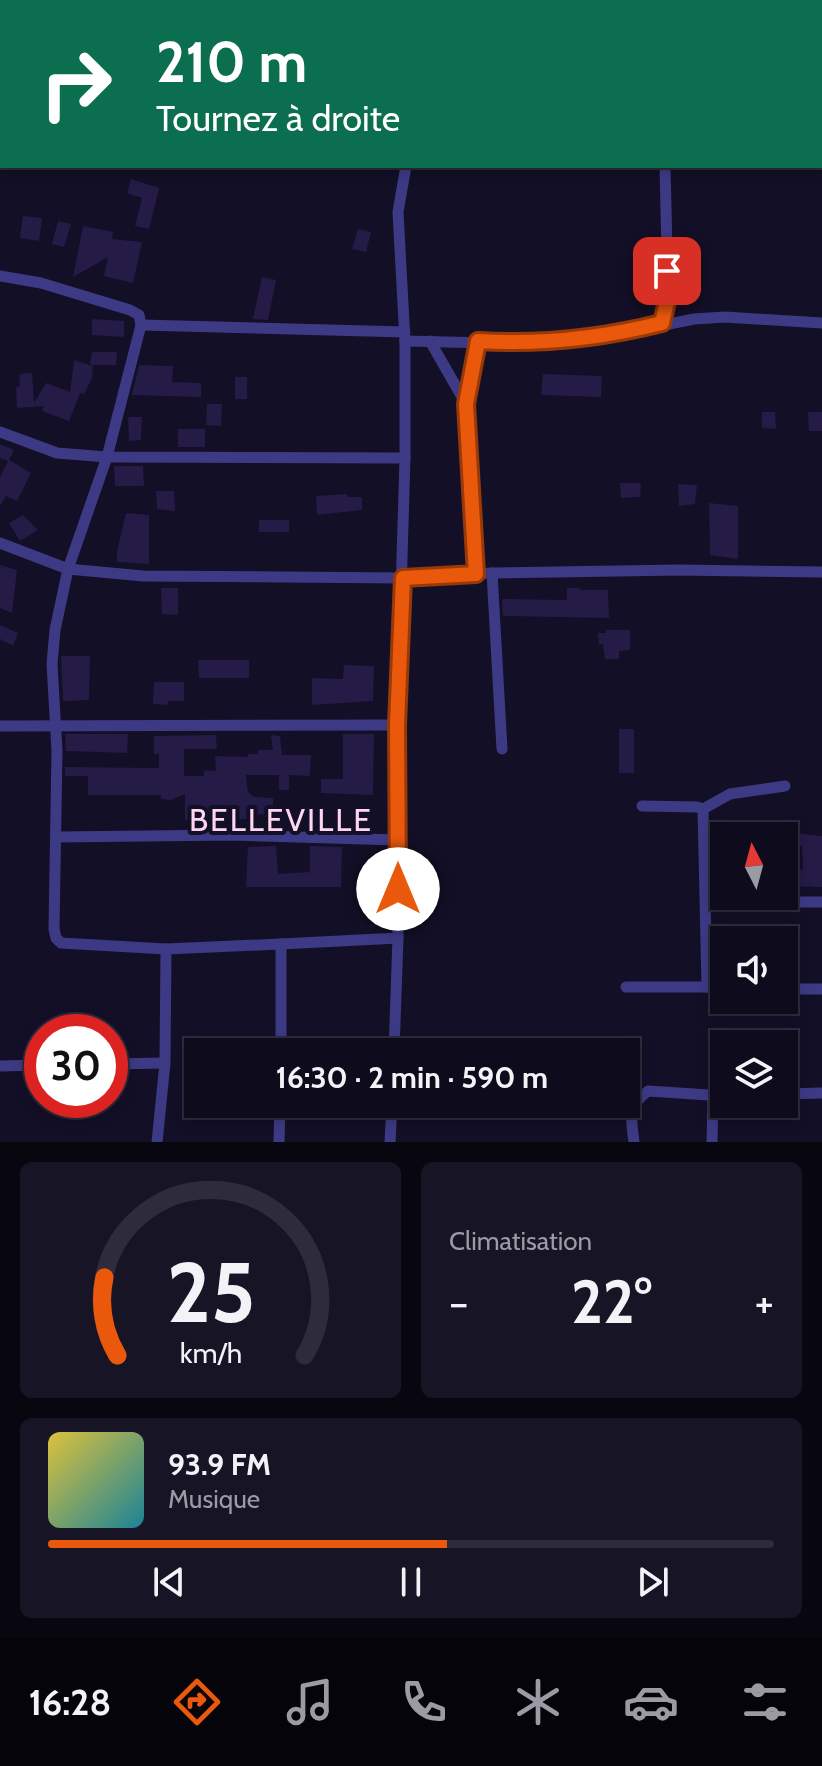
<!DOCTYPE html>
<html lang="fr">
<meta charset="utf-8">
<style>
:root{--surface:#0e0b1c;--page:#171425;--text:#f1f3f6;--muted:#9b9ba3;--line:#2e2b3b;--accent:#ea580c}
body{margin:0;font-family:Cabin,sans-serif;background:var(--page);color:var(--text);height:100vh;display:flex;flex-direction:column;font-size:30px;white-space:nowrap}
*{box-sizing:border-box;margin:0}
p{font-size:26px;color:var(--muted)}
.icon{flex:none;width:44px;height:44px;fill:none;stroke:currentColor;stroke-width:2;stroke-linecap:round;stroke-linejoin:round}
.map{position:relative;height:1142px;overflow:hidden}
.details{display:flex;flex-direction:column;gap:20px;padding:20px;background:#08060f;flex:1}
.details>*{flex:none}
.banner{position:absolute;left:0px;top:0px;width:822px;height:168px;box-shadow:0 4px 12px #0003,0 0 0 2px var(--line);background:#0b6e4f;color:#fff;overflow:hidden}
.needle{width:52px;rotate:354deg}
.tools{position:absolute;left:710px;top:822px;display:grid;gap:16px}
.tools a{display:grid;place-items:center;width:88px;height:88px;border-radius:0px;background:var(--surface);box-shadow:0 4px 12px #0003,0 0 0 2px var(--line);font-size:40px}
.speed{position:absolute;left:24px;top:1014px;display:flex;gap:16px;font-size:40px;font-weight:700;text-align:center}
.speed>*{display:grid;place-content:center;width:104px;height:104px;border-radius:50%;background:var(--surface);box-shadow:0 4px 12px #0003,0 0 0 2px var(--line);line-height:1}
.speed .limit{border:12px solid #d22;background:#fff;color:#111}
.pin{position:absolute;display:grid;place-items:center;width:68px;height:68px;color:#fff;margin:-34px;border-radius:16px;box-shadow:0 4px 12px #0006}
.me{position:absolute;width:88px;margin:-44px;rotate:0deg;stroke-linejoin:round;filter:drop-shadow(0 0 6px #0008)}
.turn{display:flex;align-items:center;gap:28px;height:168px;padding:0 24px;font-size:36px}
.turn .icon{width:104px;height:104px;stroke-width:2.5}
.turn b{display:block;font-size:56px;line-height:68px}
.big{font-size:60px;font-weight:800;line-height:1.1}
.details .card{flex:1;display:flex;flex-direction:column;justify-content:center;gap:12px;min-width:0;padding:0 28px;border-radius:12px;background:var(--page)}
.details .dial{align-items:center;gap:0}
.dial svg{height:208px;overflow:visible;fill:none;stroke:var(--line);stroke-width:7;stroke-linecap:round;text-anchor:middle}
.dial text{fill:var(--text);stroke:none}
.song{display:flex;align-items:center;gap:24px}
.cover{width:96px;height:96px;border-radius:12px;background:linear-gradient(135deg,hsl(50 70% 55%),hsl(190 70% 35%))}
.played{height:8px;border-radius:4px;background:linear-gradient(90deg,var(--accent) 55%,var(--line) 55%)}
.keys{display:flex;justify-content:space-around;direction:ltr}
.heat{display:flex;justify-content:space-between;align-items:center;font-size:44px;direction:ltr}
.details .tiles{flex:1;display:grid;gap:20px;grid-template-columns:1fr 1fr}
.card:last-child{grid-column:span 2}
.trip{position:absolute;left:184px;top:1038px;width:456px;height:80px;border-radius:0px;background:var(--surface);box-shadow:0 4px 12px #0003,0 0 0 2px var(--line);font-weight:800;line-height:80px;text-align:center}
.tab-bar{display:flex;height:128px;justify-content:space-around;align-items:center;background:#06040b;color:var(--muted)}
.tab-bar .icon{width:56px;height:56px}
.tab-bar .current{color:var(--accent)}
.tab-bar b{font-size:36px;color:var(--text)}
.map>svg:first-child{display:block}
</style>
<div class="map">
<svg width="822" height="1142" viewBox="0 0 822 1142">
<rect width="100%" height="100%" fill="#130f26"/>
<g fill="#241b47">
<path d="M131 179 159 188 149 229 135 226 142 198 127 193Z"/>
<path d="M23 216 42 218 39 241 20 238Z"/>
<path d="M58 221 71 224 64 247 52 244Z"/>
<path d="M83 226 113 232 112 239 142 242 133 283 104 276 108 257 73 277Z"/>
<path d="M358 229 371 232 366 252 352 249Z"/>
<path d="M262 277 276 280 268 320 253 319Z"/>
<path d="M92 319 124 321V337L92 335Z"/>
<path d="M92 352H117L116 365H90Z"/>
<path d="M74 360 93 366 92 378 84 394 80 393 69 421 42 411 44 406 17 408 16 387H19L20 374 32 373 34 403 46 383 70 392Z"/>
<path d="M139 365 173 366 172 382 201 383V397L132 395Z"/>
<path d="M543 374 602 376 601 397 541 395Z"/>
<rect x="235" y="377" width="12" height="22"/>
<path d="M207 404H222L221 426 206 425Z"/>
<path d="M762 412H775L776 429 762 428Z"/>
<path d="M808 412H822V431H809Z"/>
<path d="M128 417H142L141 440 129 441Z"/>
<rect x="178" y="429" width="27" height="18"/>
<path d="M0 444 14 450 9 460 31 473 17 501 6 496 0 506V477L8 461 0 458Z"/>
<path d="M114 466H143L144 486H115Z"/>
<path d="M620 483H641L640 497 621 498Z"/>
<path d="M678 484 697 485 695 504 679 506Z"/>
<path d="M156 491H174L175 511 157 509Z"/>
<path d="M347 494V497H362V510L317 515 316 496Z"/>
<path d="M709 503 738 506V559L710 555Z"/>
<path d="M126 513 149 515V564L117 562V551Z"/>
<path d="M23 515 38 530 20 541 9 523Z"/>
<rect x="259" y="520" width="30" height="12"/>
<path d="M0 565 17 570 12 613 0 608Z"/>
<path d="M161 588H178V615L162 614Z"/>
<path d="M567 588H580V590H608L609 618 503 616 502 599 567 600Z"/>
<path d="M0 625 18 633 13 646 0 639Z"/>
<path d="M606 630H630V650L619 651V659H605L603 644H599L598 633H606Z"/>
<path d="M61 656H90L89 700 63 701Z"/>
<path d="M198 660H249V678H199Z"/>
<path d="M344 665 374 666 373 701 312 705V678L343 679Z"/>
<path d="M154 682H184V701H168V705L153 704Z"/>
<rect x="619" y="729" width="15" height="44"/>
<path d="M128 734 127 753 66 751 65 734Z"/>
<path d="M343 734H374L373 795 321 793V779H343Z"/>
<path d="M216 735 217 749H184V776H204V770L216 771 215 756 248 757V754H258V750H273L271 735 280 736 282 755H311L310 776 289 775V790H279V775H246L248 792 254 797 273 798V815L248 814V819L216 820H185V794L171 800 161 799V795H88V776H65V767L159 768V754H154V736Z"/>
<path d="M793 833 822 836V887L784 886V872L803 869 802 846 793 844Z"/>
<path d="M276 846 278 874 310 872V846L342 847 341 887H246L248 847Z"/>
</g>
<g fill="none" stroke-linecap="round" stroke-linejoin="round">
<g stroke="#3d3a85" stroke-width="11">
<path d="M64 0 77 2"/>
<path d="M370 0 372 2"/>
<path d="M216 2 217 0"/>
<path d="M679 2V0"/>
<path d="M820 98H822"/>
<path d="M0 276 41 283 130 310 139 315 141 325 107 457 68 569 55 630 52 664 57 751 54 929 56 938 61 943 166 949 281 944"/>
<path d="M662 323 668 297 665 166"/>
<path d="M141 325 405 332"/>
<path d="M405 341 526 344 629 332 694 319 725 317 822 323"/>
<path d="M430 341 466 404 476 574"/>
<path d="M466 404 478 341"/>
<path d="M0 432 57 453 107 457 405 458"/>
<path d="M0 543 68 569 143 576 403 578 492 573 679 570 822 572"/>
<path d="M492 573 502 749"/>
<path d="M0 726 397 725"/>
<path d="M642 806 697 807 703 809 707 987"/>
<path d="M703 809 730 794 785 786"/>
<path d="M57 837 232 835 398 840"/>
<path d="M732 902H822"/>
<path d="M626 987H724"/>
<path d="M784 989H822"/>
<path d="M281 1052V944L398 938"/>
<path d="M394 1052 398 938 397 725 405 458V341L398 212 406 166"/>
<path d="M110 1064 165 1063"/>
<path d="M0 1066 42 1065"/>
<path d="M784 1094 822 1093"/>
<path d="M157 1142 165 1063 166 949"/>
<path d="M279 1142 280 1104"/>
<path d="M390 1142 392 1104"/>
<path d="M634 1142C631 1117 627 1107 648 1091L724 1096"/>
<path d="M712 1142 713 1096"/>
</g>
</g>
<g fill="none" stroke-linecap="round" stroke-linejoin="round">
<defs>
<path id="route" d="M398 889 397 725 403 578 476 574 466 404 478 341C540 345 602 338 662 323L668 297 667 271"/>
</defs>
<use href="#route" stroke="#983908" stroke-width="20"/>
<use href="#route" stroke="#ea580c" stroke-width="14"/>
</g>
<g text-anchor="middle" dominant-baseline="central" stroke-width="8" stroke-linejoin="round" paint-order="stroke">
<g font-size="32" letter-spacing="2" fill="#ffd6f0" stroke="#130f26">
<text x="281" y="819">BELLEVILLE</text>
</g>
</g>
</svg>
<div class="tools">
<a><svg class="needle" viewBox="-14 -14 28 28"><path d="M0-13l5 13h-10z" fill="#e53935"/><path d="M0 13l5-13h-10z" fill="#9b9ba3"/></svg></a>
<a><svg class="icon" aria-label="sound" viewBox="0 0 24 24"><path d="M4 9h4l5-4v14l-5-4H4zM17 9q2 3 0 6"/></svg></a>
<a><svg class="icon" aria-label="layers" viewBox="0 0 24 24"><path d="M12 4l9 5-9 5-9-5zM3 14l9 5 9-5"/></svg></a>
</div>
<div class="speed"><div class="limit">30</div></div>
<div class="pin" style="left:667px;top:271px;background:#d93025"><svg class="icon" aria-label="arrive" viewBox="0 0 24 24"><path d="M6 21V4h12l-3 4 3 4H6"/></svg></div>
<svg class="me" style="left:398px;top:889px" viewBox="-20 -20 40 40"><circle r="19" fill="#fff"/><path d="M0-13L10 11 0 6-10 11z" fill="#ea580c"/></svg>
<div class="trip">16:30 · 2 min · 590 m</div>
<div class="banner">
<div class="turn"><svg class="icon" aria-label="right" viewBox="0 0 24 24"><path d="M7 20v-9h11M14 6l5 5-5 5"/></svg><div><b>210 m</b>Tournez à droite</div></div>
</div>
</div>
<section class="details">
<div class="tiles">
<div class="card dial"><svg viewBox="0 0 100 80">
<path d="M14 69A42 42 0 1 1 86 69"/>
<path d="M14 69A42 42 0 0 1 9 39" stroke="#ea580c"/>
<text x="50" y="56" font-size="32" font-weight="700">25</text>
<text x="50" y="72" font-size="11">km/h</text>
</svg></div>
<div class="card"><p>Climatisation</p>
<div class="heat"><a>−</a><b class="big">22°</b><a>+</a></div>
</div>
<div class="card">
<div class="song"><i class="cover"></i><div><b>93.9 FM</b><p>Musique</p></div></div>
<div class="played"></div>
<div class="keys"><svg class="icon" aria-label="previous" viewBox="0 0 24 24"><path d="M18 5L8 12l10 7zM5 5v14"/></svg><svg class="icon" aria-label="pause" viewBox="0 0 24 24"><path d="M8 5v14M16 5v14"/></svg><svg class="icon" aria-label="next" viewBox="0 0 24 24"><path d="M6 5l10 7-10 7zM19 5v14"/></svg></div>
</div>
</div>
</section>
<nav class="tab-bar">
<b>16:28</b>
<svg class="icon current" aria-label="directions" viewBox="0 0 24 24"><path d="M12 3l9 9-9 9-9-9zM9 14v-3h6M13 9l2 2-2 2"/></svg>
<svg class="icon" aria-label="music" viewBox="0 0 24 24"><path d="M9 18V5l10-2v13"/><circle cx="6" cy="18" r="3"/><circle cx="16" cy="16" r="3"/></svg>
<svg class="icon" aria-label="phone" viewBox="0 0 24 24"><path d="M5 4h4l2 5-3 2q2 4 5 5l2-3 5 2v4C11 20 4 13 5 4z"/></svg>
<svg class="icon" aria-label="climate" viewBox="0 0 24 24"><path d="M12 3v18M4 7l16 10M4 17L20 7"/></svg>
<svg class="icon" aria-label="car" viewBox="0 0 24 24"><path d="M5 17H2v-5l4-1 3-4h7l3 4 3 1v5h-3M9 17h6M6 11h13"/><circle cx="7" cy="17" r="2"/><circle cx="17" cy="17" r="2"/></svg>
<svg class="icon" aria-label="filters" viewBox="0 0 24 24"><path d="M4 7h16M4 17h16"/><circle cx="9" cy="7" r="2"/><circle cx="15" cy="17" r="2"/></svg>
</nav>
